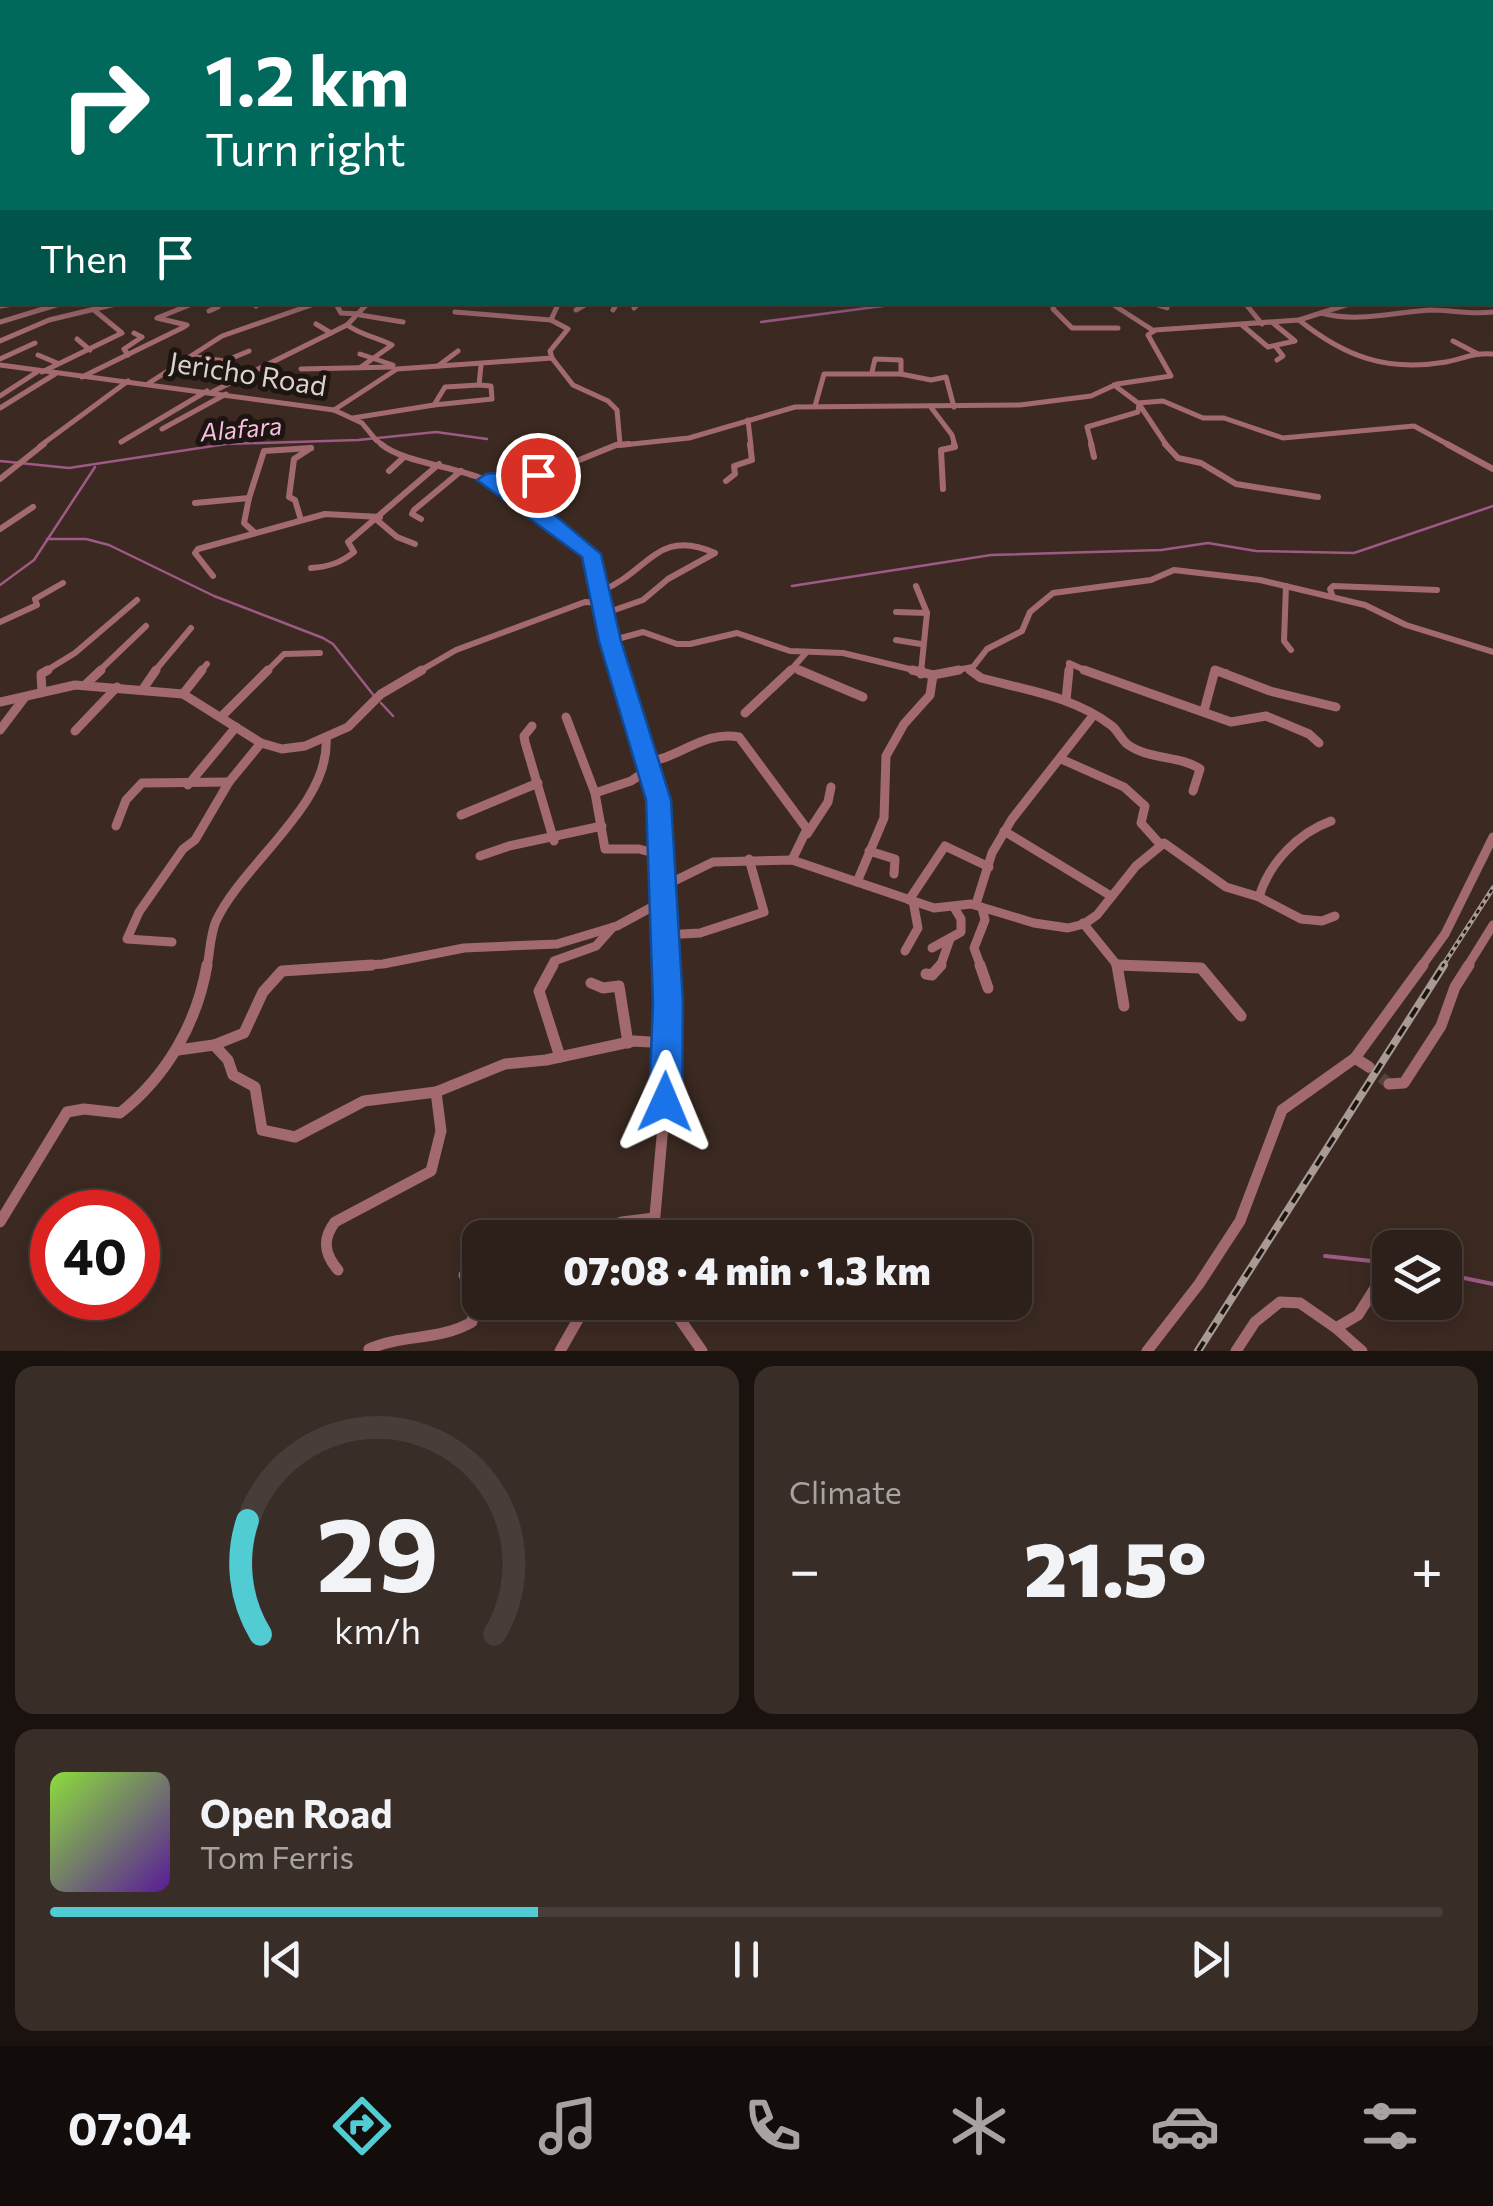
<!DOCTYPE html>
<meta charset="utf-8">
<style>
:root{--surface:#2d201a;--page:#392d27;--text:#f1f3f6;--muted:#a7a3a2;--line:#483e39;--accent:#51ccd3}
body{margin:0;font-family:Commissioner,sans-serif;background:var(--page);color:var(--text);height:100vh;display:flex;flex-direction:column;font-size:38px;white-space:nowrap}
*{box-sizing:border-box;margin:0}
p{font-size:32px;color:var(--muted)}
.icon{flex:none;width:55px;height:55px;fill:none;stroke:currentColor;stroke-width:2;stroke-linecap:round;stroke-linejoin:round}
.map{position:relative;height:1351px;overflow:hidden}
.drawer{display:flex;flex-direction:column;gap:15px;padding:15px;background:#19120e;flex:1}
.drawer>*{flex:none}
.guide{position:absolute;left:0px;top:0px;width:1495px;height:305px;box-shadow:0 5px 25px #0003,0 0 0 2px var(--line);background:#00695c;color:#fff;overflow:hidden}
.fabs{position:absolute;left:1372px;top:1230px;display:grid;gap:20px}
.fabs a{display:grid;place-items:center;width:90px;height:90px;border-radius:20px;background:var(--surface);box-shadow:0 5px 25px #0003,0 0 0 2px var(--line);font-size:50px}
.speed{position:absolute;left:30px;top:1190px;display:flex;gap:20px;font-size:50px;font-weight:700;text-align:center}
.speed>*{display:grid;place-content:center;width:130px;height:130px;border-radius:50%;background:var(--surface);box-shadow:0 5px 25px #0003,0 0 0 2px var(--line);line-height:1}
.speed .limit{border:15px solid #d22;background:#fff;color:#111}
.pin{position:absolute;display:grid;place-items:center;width:85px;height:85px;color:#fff;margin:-42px;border:5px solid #fff;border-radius:50%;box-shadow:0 2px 10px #0007}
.me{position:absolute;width:110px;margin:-55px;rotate:1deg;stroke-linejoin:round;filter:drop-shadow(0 0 8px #0008)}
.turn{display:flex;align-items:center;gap:35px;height:210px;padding:0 40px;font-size:45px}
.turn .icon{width:130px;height:130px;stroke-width:2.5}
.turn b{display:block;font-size:70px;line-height:85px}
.then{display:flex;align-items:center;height:95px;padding:0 40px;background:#0003;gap:20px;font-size:38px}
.big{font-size:75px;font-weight:800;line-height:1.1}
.drawer .card{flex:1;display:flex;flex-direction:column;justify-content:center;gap:15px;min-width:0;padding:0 35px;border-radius:20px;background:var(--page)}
.drawer .dial{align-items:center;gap:0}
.dial svg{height:260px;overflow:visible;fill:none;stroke:var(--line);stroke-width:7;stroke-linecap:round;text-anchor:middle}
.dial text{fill:var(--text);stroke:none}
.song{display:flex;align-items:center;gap:30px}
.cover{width:120px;height:120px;border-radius:15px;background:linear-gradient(135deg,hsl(90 70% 55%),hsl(270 70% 35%))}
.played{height:10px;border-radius:5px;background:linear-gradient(90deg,var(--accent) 35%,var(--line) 35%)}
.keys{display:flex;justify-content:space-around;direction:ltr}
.heat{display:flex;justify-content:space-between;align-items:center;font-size:55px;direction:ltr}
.drawer .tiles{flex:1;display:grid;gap:15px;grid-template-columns:1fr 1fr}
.card:last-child{grid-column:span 2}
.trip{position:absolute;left:462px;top:1220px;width:570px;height:100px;border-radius:20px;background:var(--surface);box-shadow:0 5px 25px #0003,0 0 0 2px var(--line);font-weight:800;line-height:100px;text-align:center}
.tab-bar{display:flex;height:160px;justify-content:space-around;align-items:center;background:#120d0a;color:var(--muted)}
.tab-bar .icon{width:70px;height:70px}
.tab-bar .selected{color:var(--accent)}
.tab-bar b{font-size:45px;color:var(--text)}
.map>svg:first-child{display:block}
</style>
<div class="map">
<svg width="1493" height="1351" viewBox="0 0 1493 1351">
<rect width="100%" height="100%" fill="#3c2a22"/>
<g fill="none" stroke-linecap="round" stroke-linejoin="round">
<g stroke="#9c5a84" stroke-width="2.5">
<path d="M761 322 913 302"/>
<path d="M0 461 69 468 226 444 358 440 436 432 487 439"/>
<path d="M47 539H86L109 545 214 596 323 638 333 644 375 697"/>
<path d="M0 585 34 560 95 467"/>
<path d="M792 586 991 555 1161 550 1208 543 1256 551 1354 553 1493 506"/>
<path d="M381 703 393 716"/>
</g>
<g stroke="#9c5a84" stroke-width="4">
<path d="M1325 1256 1390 1263"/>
<path d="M1445 1274 1493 1284"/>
</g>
<path stroke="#54433b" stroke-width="11" stroke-dasharray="11 5" stroke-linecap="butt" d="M1369 1067 1389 1084"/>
<g stroke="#a26a6f" stroke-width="5">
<path d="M253 302 256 306"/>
<path d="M335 302 341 313 361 314"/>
<path d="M629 302 637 305 634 308"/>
<path d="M1078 302 1054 305 1053 309 1072 328H1118"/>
<path d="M1109 302 1154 331"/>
<path d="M1149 302 1167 308"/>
<path d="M1244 302 1262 324"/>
<path d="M0 306 27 302"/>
<path d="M576 310 590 302"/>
<path d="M613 310 618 302"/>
<path d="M209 311 218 307 214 302"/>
<path d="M455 312 551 320 559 302"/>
<path d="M1321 313C1358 323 1393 312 1430 310 1452 310 1471 315 1493 312"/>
<path d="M360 315 403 322"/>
<path d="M551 320 568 329 550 351 552 358"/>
<path d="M1299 320C1345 357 1387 372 1446 362 1462 359 1476 352 1493 354"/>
<path d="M0 322 66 302"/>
<path d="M316 324 331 333"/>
<path d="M347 325C363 336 376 337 392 345L361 367"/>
<path d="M1242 325 1268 347 1295 341 1273 323"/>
<path d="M77 339 90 350"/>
<path d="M0 341 49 320 124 302"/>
<path d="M1453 341 1478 354"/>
<path d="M1276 347 1283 356 1277 360"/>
<path d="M360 354 393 365"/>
<path d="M38 355 57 363"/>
<path d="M128 355 124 349 142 337 134 333"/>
<path d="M195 357 225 361 249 351"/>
<path d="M0 359 35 343"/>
<path d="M0 365 334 410 362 423 376 440"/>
<path d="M438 366 458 351"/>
<path d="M301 369 393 367"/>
<path d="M42 372 122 333 94 310"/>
<path d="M901 374 931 380 946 377 954 407"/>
<path d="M82 377 184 327 187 325 157 318 197 302"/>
<path d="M149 383 222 336 320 302"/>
<path d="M1114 385 1138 403 1163 401 1203 418H1224L1283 438 1414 426 1451 446"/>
<path d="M212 392 347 325 369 302"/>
<path d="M0 396 37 372"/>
<path d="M434 405 492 399 491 386 479 385"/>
<path d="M815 406 824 374H901V360L875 359 872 372"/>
<path d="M930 406 952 435 955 446"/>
<path d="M1141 407 1167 446"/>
<path d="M0 408 55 374"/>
<path d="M334 410 397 369 552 358 573 385 608 401 617 410 620 444"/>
<path d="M353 418 434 405 445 387 479 385 481 365"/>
<path d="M748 420 751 446"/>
<path d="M162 429 226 394"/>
<path d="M376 440 384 446"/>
<path d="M121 442 207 391"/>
<path d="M40 446 128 381"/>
<path d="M613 446 689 438 795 407 1020 405 1091 396 1117 384 1171 376 1148 335 1155 330 1299 320 1355 302"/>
<path d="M1092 446 1087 427 1138 412 1139 404"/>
</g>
<g stroke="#a26a6f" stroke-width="6">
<path d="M381 444C402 462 453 466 483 479 520 495 556 524 587 549L595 562 620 672"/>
<path d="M1091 444 1094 457"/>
<path d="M1165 444 1178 458 1201 463 1236 484 1318 497"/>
<path d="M1447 444 1493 469"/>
<path d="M389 471 404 457"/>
<path d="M0 479 44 444"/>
<path d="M486 480 550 472 616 445 629 444"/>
<path d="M726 481 735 474 734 466 752 460 750 444"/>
<path d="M943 489 941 450 955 447 954 444"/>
<path d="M249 498 244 523 255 533"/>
<path d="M195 503 249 498 264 451 311 448"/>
<path d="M421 519 412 514 414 510 461 471"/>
<path d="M301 520 295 500 289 497 294 459 311 448"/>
<path d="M377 520 397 537 415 544"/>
<path d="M0 529 33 507"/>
<path d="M311 568C328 567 341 563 354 552L348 542 439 464"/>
<path d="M213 576 195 553 198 549 325 514 380 517"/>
<path d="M916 586 927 613 921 672"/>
<path d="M1286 586 1284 641 1291 650"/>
<path d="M601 591C649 572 657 527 715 553L668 579 643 600 603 614"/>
<path d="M1333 597 1330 589 1333 586 1437 590"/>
<path d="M896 612 927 613"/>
<path d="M0 622 37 605 35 599 63 583"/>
<path d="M896 640 921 644"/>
<path d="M610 641 643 632 677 644H690L737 633 790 651 843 653 922 672"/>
<path d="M794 667 804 672"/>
<path d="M969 669 973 672"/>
<path d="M44 672 75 653 137 600"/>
<path d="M98 672 146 626"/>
<path d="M154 672 191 628"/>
<path d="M200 672 207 664"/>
<path d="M266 672 284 654 320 653"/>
<path d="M418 672 456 650 585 602 602 603"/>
<path d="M789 672 805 654"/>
<path d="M946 672 973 667 987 649 1022 631 1030 612 1053 593 1151 580 1174 570 1260 580 1365 605 1406 625 1493 652"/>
<path d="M1069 672V663L1089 672"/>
<path d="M1214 672H1226"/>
</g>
<g stroke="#a26a6f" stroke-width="9">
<path d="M619 670 659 800 666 967"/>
<path d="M799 670 863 697"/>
<path d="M912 670 933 675 959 670"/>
<path d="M970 670 981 678C1026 690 1075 697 1112 726 1118 731 1121 739 1127 744 1148 760 1180 755 1200 769L1193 791"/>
<path d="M1084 670 1231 722 1266 716 1309 734 1319 743"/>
<path d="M921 674V670"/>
<path d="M85 685 101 670"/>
<path d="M143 689 156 670"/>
<path d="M42 692 41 674 48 670"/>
<path d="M183 694 202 670"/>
<path d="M1066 700 1069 670"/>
<path d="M0 702 75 685 183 694 261 743 282 749 305 746 348 727 381 694 422 670"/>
<path d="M1204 711 1215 670 1270 691 1336 707"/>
<path d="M745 713 791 670"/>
<path d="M221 717 268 670"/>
<path d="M566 717 595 793 605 849H639L661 855"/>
<path d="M532 726 524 736 525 742 554 841"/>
<path d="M0 730 25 697"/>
<path d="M75 731 117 687"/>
<path d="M1061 759 1124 787 1145 806 1141 823 1159 843"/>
<path d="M647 762C680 758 704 730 739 737L807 829 792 860"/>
<path d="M188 785 236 727"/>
<path d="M595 793 631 781 649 769"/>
<path d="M461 815 538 783"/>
<path d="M116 826 126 800 142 783 229 782"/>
<path d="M1004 831 1111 896"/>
<path d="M807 834 828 802 831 787"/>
<path d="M869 851 895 859 894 874"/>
<path d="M480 856 509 846 602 826"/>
<path d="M857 882 884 818 886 756 904 724 930 695 933 675"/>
<path d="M662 887 713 862 792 860 934 908 971 904 1034 923 1068 928 1084 924 1097 915 1136 866 1164 843 1226 887 1259 897 1301 919 1322 921 1335 916"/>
<path d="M1259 897C1269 863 1298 833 1331 821"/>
<path d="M909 900 945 846 989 867"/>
<path d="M976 904 992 853 1012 819 1092 717"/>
<path d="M1083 923 1117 965 1181 967"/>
<path d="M664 935 700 933 764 912 749 859"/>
<path d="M172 942 127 939 139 912 183 849 195 840 229 782 261 743"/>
<path d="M932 948 961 932V919L955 909"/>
<path d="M905 951 918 928 913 901"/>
<path d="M207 967C210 953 210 935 216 921 243 863 331 804 326 738"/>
<path d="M335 967 383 964 464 948 557 944 617 926 663 901"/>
<path d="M552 967 554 961 596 946 613 927"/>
<path d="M940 967 950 939"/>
<path d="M981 967 974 948 985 920 982 908"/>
<path d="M1421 967 1445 934 1493 837"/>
<path d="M1467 967 1493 925"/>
</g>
<g stroke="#a26a6f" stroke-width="11">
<path d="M553 965 539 991 560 1057"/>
<path d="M980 965 988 988"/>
<path d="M1117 965 1201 968 1241 1016"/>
<path d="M1117 965 1124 1006"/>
<path d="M926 974 932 975 941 965"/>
<path d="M591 983 603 988 619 986 628 1043"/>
<path d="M214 1045 244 1033 263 992 282 971 372 965"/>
<path d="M178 1050 214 1045 228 1060 233 1075 255 1087 262 1130 295 1137 364 1101 436 1092 505 1064 546 1060 634 1041 666 1043"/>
<path d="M1355 1058 1423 965"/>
<path d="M1389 1084 1404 1083 1441 1026 1455 987 1469 965"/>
<path d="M0 1222 67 1112 84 1109 120 1113C167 1076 197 1023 207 965"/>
<path d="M582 1237 622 1222 654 1218"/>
<path d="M502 1238 568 1228 583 1234"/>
<path d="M653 1238 665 1103 666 965"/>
<path d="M338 1270C324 1254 322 1239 335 1222L431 1171 441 1131 436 1092"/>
<path d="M668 1302 702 1351"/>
<path d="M369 1349C403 1334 439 1341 472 1322L475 1301 464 1275 480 1255"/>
<path d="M560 1351 588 1302"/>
<path d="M1147 1351 1199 1284 1240 1221 1282 1110 1355 1058 1369 1067"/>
<path d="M1236 1351 1255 1322 1280 1302 1300 1303 1336 1328"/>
<path d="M1362 1351 1336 1328 1358 1315 1384 1274"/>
</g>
<defs>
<path id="rail-far1" d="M1442 967 1493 888"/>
<path id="rail" d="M1198 1351 1444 965"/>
</defs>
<use href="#rail-far1" stroke="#a99b94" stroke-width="5"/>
<use href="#rail" stroke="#a99b94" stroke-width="8"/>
<use href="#rail-far1" stroke="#1d1511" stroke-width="2.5" stroke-dasharray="4" stroke-linecap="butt"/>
<use href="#rail" stroke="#1d1511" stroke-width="4" stroke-dasharray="11" stroke-linecap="butt"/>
</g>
<linearGradient id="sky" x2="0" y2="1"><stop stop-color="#211713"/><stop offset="0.42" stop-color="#504a4f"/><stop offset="1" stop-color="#504a4f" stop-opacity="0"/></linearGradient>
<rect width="1493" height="328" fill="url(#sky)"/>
<path fill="#1a73e8" stroke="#114b97" stroke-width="2.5" d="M538 469 548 475 545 479 505 483 550 511 601 554 621 641 671 800 683 1003 682 1102 677 1114 665 1119 654 1114 649 1102 653 1003 646 800 599 641 582 557 477 480 486 474Z"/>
<g text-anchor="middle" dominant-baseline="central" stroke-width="10" stroke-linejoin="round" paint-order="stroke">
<g font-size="25" font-style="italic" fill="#f9bfe1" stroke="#1d1511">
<text transform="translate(241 428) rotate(-5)">Alafara</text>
</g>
<g font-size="28" fill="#ddd1cb" stroke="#1d1511">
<text transform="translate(248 373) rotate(9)">Jericho Road</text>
</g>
</g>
</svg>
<div class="fabs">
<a><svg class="icon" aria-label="layers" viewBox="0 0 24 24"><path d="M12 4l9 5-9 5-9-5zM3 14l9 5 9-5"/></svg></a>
</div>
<div class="speed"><div class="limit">40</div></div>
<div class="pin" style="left:538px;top:475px;background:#d93025"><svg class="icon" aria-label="arrive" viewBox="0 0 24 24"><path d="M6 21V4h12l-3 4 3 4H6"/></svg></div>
<svg class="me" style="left:665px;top:1102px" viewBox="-20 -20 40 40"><path d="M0-17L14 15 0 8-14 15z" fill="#1a73e8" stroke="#fff" stroke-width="4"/></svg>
<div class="trip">07:08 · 4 min · 1.3 km</div>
<div class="guide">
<div class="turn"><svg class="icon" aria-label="right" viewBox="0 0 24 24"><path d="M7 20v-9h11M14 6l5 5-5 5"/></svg><div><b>1.2 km</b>Turn right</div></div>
<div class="then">Then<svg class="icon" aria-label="arrive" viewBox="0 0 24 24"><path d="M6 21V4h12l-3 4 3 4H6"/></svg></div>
</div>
</div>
<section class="drawer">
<div class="tiles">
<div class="card dial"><svg viewBox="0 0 100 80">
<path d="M14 69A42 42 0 1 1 86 69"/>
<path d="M14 69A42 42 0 0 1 10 34" stroke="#51ccd3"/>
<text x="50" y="56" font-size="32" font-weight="700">29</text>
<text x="50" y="72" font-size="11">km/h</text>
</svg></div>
<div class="card"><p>Climate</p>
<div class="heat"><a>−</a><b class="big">21.5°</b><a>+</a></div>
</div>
<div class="card">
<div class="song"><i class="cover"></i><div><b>Open Road</b><p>Tom Ferris</p></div></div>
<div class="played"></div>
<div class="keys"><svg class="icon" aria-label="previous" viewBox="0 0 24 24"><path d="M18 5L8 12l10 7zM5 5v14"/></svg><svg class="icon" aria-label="pause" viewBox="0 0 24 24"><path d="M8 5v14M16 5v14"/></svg><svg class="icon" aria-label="next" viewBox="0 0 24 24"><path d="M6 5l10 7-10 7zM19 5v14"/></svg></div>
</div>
</div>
</section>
<nav class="tab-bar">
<b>07:04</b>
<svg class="icon selected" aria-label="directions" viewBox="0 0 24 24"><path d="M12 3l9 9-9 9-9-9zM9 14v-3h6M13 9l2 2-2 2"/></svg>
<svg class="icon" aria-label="music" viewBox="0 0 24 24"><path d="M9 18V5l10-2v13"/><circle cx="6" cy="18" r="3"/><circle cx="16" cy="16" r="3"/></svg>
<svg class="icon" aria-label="phone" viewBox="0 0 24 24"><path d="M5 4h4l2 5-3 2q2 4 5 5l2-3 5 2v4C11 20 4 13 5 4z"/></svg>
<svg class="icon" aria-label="climate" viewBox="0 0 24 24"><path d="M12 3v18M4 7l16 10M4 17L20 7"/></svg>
<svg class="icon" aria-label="car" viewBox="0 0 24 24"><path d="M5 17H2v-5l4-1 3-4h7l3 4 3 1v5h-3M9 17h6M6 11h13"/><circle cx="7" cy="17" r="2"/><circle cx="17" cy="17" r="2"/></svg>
<svg class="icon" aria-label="filters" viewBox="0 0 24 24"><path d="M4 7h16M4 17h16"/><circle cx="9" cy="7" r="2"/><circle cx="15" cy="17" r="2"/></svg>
</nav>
